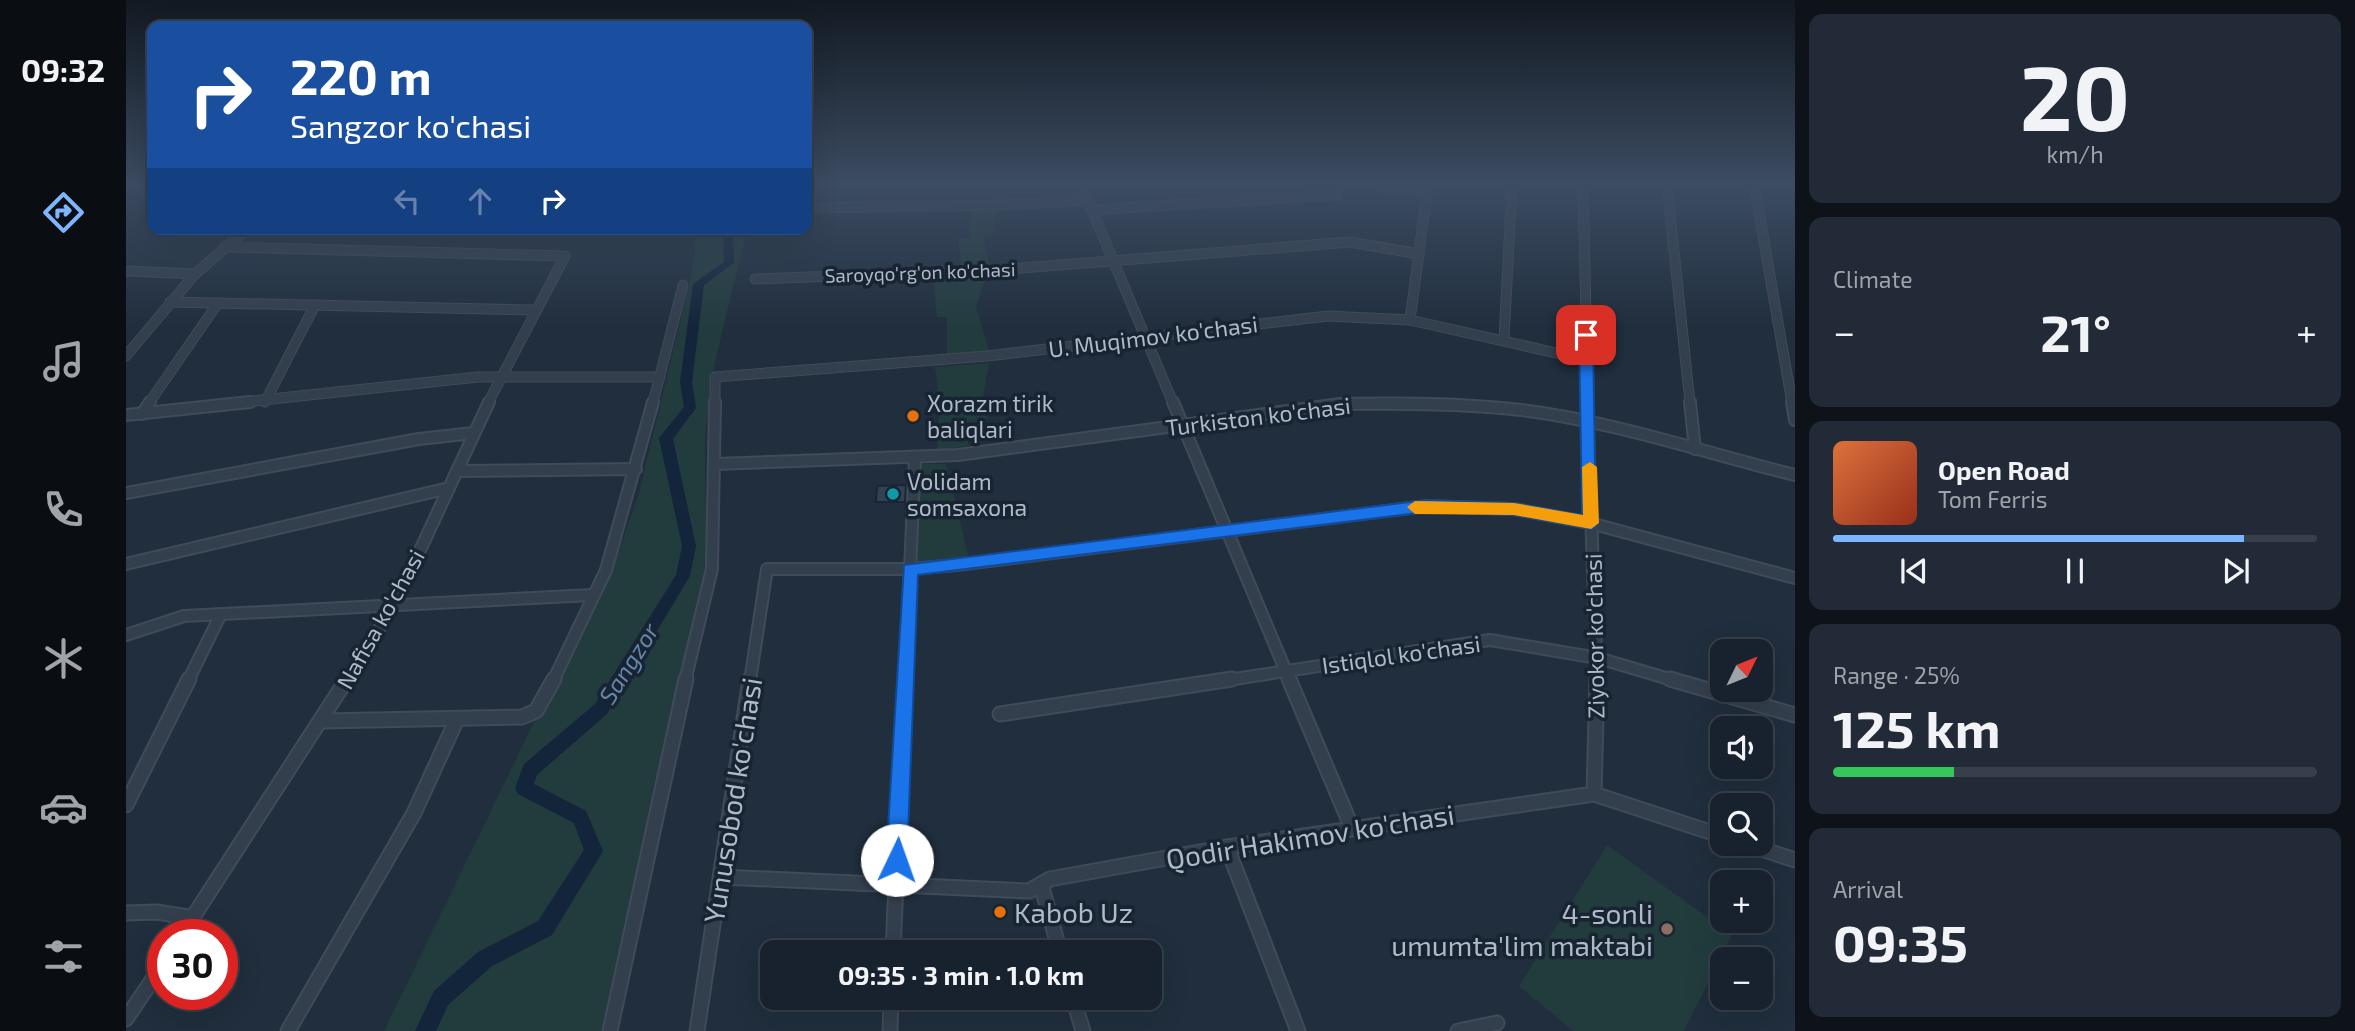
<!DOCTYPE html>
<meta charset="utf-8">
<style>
:root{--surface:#18222e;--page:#212a36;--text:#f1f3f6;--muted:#9fa4aa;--line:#363f4a;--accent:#7eb5ff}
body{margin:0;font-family:"Exo 2",sans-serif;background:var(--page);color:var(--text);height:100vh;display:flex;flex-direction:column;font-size:26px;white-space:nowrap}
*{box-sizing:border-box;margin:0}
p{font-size:23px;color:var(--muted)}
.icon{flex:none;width:38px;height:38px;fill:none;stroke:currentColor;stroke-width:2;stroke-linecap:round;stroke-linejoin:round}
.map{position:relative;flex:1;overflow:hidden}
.drawer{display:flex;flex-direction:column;gap:14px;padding:14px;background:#0d1319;width:560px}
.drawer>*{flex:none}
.guide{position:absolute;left:21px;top:21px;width:665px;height:214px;border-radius:14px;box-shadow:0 7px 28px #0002,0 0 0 2px var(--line);background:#1a4fa0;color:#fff;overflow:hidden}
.needle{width:46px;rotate:47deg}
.fabs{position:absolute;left:1584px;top:639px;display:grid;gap:14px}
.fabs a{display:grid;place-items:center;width:63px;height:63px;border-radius:14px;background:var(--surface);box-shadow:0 7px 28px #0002,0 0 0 2px var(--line);font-size:35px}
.speed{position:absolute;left:21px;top:919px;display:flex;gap:14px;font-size:35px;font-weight:700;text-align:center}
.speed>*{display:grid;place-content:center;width:91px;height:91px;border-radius:50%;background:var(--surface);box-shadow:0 7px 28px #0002,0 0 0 2px var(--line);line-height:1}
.speed .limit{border:10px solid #d22;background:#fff;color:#111}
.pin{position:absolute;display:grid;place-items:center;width:60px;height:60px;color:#fff;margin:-30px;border-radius:14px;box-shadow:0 4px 10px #0006}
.me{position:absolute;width:77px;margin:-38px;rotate:3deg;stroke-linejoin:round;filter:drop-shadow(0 0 5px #0008)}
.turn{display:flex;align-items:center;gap:24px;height:147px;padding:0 28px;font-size:32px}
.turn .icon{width:91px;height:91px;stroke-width:2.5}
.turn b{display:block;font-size:49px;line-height:60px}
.lanes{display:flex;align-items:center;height:66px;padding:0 28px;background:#0003;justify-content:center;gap:35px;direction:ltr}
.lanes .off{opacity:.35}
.big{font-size:52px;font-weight:700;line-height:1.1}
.drawer .tile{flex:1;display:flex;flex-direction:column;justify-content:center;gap:10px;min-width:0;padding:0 24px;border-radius:14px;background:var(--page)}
.drawer .dial{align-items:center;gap:0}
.dial b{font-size:91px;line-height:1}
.song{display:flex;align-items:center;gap:21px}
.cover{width:84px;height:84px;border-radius:10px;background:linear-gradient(135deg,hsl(20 70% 55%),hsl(10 70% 35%))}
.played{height:7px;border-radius:4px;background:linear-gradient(90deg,var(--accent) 85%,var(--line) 85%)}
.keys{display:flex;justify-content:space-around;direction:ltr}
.heat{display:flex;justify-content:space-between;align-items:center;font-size:38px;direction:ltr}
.charge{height:10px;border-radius:5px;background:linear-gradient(90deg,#34c759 25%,var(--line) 0)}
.trip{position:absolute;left:634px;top:940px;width:402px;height:70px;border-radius:14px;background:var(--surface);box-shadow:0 7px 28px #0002,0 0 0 2px var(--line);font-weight:700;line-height:70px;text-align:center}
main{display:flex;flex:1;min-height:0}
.menu{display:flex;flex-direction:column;width:126px;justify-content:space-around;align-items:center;background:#0a0e12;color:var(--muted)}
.menu .icon{width:49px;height:49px}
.menu .selected{color:var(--accent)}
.menu b{font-size:32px;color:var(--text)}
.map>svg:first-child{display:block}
</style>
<main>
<nav class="menu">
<b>09:32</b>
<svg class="icon selected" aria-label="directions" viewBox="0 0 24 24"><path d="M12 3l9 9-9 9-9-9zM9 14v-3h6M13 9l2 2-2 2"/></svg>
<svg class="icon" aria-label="music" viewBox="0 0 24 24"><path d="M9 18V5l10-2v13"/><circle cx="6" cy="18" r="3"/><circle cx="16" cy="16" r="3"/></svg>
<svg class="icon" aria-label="phone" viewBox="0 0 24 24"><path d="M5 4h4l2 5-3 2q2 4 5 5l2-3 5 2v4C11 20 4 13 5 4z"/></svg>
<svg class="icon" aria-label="climate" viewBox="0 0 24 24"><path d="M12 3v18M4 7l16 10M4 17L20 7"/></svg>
<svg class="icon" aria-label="car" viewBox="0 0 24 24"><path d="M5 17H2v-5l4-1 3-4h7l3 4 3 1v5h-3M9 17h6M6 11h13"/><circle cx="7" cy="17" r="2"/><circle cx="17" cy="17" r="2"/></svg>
<svg class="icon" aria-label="filters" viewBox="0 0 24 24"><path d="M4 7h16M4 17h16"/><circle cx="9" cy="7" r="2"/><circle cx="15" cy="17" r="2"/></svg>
</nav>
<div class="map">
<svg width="1669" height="1031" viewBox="0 0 1669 1031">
<rect width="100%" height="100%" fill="#202e3d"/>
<g fill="#223c3e">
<path d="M845 209H873L867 225 868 234 857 236 863 265 836 269 832 239 843 238Z"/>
<path d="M571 229H621C609 283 593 337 584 392 574 453 583 511 580 572L477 1031H258L407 724 424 702 484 576 513 493 565 277Z"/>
<path d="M860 276 850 307 863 351 821 357V317H811L807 279Z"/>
<path d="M863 363 856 404 861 420 837 423 843 446 811 450 814 405 809 367Z"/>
<path d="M793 464H820L842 554 838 560 789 563Z"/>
<path d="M1481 845 1606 935 1558 1031H1447L1393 986Z"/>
</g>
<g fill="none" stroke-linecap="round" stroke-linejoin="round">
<path fill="#13253b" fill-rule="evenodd" d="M597 229H607L608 263 578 285 566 382 570 408 547 439 570 546 564 576 481 714 411 775 408 784 460 811 477 851 426 935 366 966 322 1005 310 1031H289L308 991 352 952 412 921 458 850 448 823 392 794 389 788 398 764 469 704 550 575 556 546 533 438 558 407 554 382 567 284 598 262Z"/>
</g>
<path fill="#324254" stroke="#1b2634" stroke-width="2" d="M780 485 779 502H750L751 486Z"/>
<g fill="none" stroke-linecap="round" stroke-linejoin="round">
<defs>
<g id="minor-far2">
<path d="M955 184 1047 403"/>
<path d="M1246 184 1301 194"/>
<path d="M1457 184 1462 403"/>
<path d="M1541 184 1564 403"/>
<path d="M1628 184 1666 403"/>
<path d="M681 208 881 205 960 200"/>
<path d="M964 210 1211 195 1213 184"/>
<path d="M99 247 439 256 362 403"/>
<path d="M0 271 69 274"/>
<path d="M629 279 872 270 1224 242 1293 254"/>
<path d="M44 302 409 310"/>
<path d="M1284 320 1302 184"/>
<path d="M1378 339 1386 184"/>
<path d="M0 356 69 274 121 229"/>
<path d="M139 402 189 305"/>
<path d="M23 403 92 303"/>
<path d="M108 403 352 377H534"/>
<path d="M527 403 557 285"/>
<path d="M589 403V377L861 356 1202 316 1284 320 1461 360"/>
<path d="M1253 403H1280"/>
</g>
<g id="minor-far1">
<path d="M1047 402 1164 681"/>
<path d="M1461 402 1471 681"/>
<path d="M1564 402 1569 449"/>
<path d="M1666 402 1669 420"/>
<path d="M16 414 24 402"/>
<path d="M0 415 124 402"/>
<path d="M589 464 832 455 1214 404C1274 403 1335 403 1395 410 1486 421 1580 453 1669 475"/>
<path d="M331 471 510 469"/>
<path d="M0 493 293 439 347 433"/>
<path d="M0 564 323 488"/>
<path d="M0 635 58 616 466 595"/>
<path d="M62 681 95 614"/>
<path d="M220 681 269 604 363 402"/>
<path d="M427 681 480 570 527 402"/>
<path d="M559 681 586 569 589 402"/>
<path d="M624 681 641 569H784L831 565 1300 506 1388 509 1464 523 1669 578"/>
<path d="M779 681 789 457"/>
<path d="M1095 681 1364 640 1472 658 1550 681"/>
</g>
<g id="minor">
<path d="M1163 679 1226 828"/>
<path d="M1544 679 1669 715"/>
<path d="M874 714 1106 679"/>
<path d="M195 721 396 717 410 711 428 679"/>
<path d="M1468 794 1471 679"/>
<path d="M0 805 63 679"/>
<path d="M1620 844 1669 860"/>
<path d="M1101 847 1172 1031"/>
<path d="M595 877 903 891 924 879 1101 847 1468 794 1596 836"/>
<path d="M915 884 934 952"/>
<path d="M0 913 31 912 68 918"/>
<path d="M56 934 221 679"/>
<path d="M767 952 779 679"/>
<path d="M947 998 957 1031"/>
<path d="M0 1019 37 964"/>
<path d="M162 1031 288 813 331 719"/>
<path d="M484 1031 560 679"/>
<path d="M571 1031 624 679"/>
<path d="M764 1031 765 998"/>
<path d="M1332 1031 1371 1023"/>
</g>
</defs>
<use href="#minor-far2" stroke="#404b59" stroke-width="11"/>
<use href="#minor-far1" stroke="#404b59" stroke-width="14"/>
<use href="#minor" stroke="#404b59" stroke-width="17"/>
<use href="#minor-far2" stroke="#343f4d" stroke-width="9"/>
<use href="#minor-far1" stroke="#343f4d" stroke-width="10"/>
<use href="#minor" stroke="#343f4d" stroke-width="13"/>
</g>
<linearGradient id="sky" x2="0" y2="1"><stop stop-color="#121922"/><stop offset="0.56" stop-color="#3c4c62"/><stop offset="1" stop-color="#3c4c62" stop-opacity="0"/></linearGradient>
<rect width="1669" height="328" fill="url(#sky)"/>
<path fill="#1a73e8" stroke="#114b97" stroke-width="2" d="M1460 330 1467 335 1470 527 1465 529 1388 515 1300 512 792 575 781 860 778 867 771 870 763 867 760 860 778 565 1300 500 1388 503 1456 515 1453 335Z"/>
<path fill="#f59e0b" d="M1464 462 1471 467 1473 523 1465 529 1388 515 1289 514 1281 507 1289 501 1388 503 1457 515 1456 467Z"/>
<g fill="#e8710a" stroke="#192432" stroke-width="2.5">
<circle cx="787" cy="416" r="7"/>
<circle cx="874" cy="912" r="7"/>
</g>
<circle fill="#0f9aa8" stroke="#192432" stroke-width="2.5" cx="767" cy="494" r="7"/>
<circle fill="#8d6e63" stroke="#192432" stroke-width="2.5" cx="1541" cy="929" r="7"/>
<g text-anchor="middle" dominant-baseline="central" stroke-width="7" stroke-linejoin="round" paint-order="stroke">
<g font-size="19" fill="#afbac9" stroke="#192432">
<text transform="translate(794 272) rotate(-2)">Saroyqo'rg'on ko'chasi</text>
</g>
<g font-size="23" fill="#afbac9" stroke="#192432">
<text transform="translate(1027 336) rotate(-7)">U. Muqimov ko'chasi</text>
<text transform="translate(1132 416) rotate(-7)">Turkiston ko'chasi</text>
<text transform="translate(254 619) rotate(-61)">Nafisa ko'chasi</text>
<text transform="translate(1468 636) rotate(-91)">Ziyokor ko'chasi</text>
<text transform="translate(1275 654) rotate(-8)">Istiqlol ko'chasi</text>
</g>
<g font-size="23" fill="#afbac9" stroke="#192432" text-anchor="start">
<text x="801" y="403">Xorazm tirik<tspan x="801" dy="26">baliqlari</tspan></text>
<text x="781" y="481">Volidam<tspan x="781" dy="26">somsaxona</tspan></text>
</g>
<g font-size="24" font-style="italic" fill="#6586ab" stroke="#192432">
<text transform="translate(502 663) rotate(-58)">Sangzor</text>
</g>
<g font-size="28" fill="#afbac9" stroke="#192432">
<text transform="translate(606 800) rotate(-81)">Yunusobod ko'chasi</text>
<text transform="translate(1184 836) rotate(-9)">Qodir Hakimov ko'chasi</text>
</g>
<g font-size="28" fill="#afbac9" stroke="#192432" text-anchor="start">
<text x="888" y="912">Kabob Uz</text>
<text x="1527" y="913" text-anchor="end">4-sonli<tspan x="1527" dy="32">umumta'lim maktabi</tspan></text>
</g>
</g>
</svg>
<div class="fabs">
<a><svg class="needle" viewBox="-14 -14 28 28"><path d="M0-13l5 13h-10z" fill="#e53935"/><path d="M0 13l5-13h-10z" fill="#9fa4aa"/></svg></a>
<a><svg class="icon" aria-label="sound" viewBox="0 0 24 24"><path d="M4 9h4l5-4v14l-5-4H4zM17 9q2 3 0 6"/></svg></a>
<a><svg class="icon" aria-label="search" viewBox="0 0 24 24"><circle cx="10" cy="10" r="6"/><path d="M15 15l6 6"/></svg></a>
<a>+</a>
<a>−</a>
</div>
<div class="speed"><div class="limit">30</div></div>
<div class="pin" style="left:1460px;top:335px;background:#d93025"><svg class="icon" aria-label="arrive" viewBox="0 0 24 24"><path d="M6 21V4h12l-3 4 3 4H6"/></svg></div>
<svg class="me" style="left:771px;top:860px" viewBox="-20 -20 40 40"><circle r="19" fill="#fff"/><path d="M0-13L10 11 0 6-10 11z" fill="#1a73e8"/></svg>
<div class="trip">09:35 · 3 min · 1.0 km</div>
<div class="guide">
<div class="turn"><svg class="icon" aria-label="right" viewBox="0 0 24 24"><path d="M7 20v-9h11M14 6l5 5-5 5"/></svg><div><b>220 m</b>Sangzor ko'chasi</div></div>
<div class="lanes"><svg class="icon off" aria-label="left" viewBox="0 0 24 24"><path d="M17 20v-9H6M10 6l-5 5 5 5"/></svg><svg class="icon off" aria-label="ahead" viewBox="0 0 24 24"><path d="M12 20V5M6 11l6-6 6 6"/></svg><svg class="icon" aria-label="right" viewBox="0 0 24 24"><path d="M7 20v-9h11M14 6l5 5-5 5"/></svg></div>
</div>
</div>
<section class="drawer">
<div class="tile dial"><b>20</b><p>km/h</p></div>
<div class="tile"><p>Climate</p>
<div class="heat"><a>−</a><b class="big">21°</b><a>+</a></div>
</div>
<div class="tile">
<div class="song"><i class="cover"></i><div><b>Open Road</b><p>Tom Ferris</p></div></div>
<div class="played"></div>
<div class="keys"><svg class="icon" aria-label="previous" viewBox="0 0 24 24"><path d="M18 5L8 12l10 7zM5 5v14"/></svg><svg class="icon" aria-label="pause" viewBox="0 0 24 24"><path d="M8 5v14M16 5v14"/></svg><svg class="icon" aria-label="next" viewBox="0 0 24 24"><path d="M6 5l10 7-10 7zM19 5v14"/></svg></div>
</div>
<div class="tile"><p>Range · 25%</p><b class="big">125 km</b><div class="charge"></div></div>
<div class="tile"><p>Arrival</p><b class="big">09:35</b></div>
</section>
</main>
